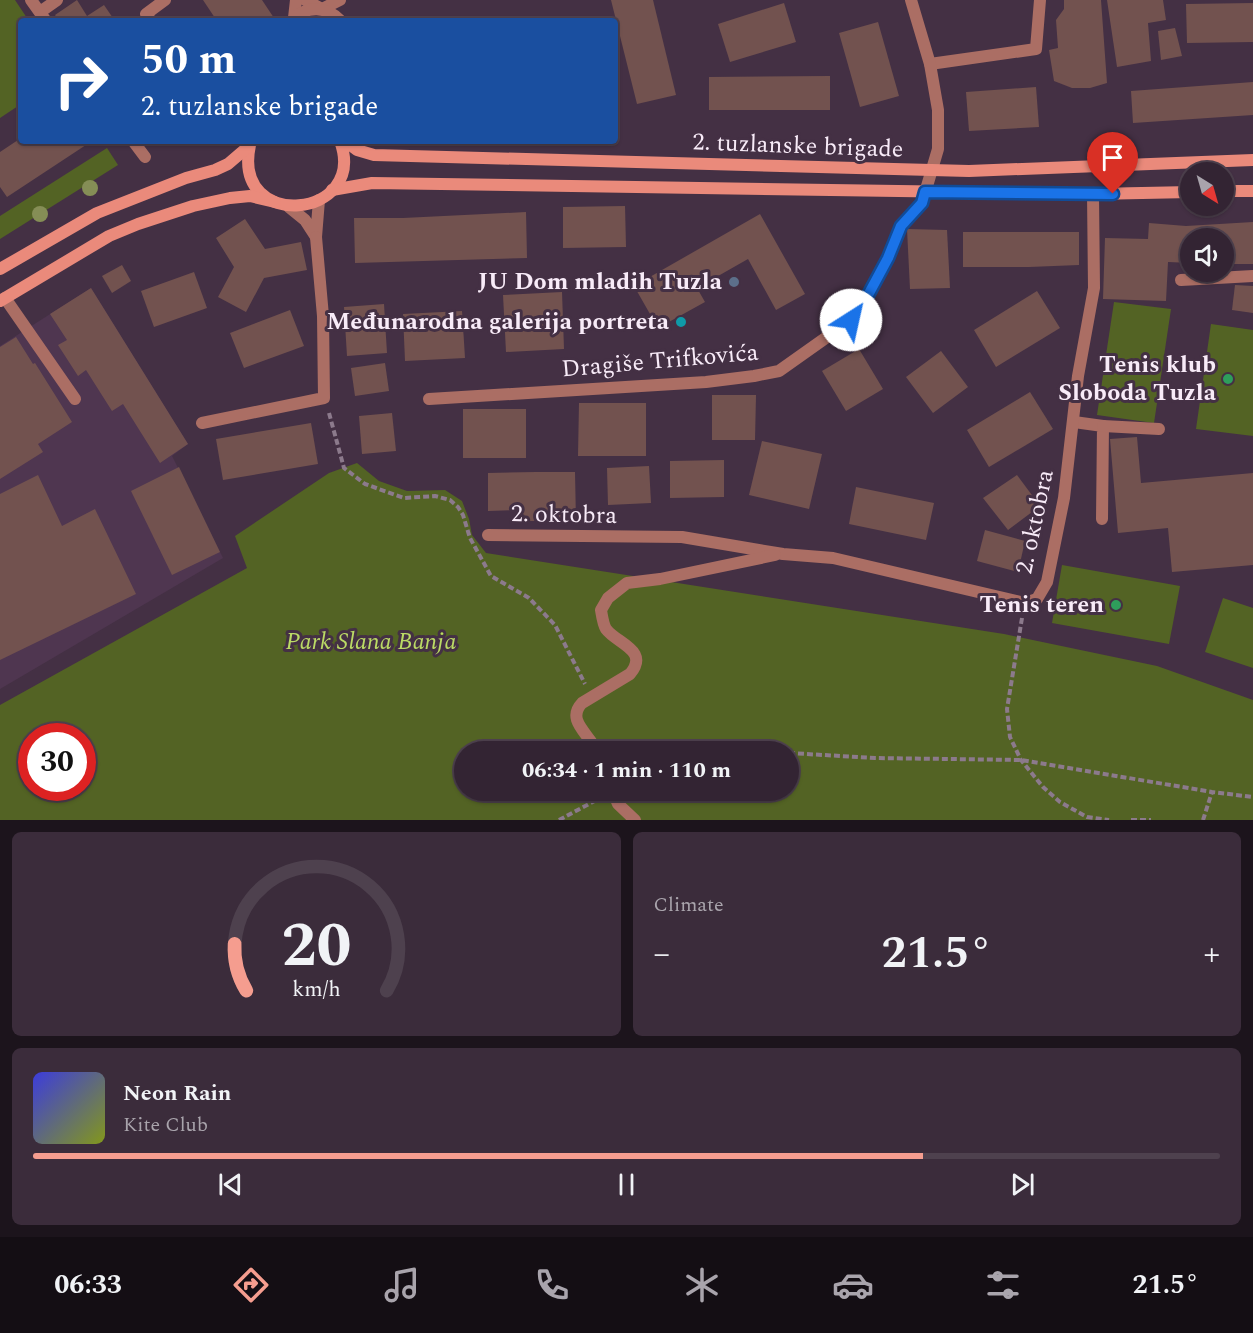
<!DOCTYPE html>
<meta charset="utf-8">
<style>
:root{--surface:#332433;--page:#3b2c3b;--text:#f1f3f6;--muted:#a9a4ac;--line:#4e414e;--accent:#f59d8f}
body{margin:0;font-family:Spectral,serif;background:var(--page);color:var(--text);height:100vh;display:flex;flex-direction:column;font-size:22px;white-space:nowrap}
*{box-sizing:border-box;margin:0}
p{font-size:20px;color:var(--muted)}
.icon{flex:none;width:33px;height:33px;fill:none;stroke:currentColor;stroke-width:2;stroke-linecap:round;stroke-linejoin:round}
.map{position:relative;height:820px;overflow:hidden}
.details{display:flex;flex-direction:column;gap:12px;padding:12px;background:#1c141c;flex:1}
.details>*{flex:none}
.banner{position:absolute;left:18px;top:18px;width:600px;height:126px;border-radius:6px;box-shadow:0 2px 4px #0004,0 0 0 2px var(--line);background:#1a4fa0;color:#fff;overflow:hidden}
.needle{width:39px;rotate:143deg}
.fabs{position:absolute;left:1180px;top:162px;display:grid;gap:12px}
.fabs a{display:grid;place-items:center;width:54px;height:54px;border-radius:50%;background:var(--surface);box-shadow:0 2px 4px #0004,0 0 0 2px var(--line);font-size:30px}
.speed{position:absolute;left:18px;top:723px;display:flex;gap:12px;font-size:30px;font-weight:700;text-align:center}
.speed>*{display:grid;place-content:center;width:78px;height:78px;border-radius:50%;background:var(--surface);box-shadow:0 2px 4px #0004,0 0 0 2px var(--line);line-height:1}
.speed .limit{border:9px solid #d22;background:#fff;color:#111}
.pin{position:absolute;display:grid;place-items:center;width:51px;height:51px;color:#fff;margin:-62px -26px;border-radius:50% 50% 50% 0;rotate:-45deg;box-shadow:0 0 6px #0007}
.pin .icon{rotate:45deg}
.me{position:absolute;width:66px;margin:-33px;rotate:35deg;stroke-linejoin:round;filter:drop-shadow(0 0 4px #0008)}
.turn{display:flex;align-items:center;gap:21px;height:126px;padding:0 24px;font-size:27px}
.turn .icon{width:78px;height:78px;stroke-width:2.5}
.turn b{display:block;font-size:42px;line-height:51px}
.big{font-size:45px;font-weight:700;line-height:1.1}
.details .card{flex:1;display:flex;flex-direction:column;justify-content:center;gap:9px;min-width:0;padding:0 21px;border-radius:9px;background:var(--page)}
.details .dial{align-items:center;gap:0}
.dial svg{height:156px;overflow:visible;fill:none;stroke:var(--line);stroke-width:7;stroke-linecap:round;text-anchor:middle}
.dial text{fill:var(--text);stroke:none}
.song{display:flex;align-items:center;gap:18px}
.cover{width:72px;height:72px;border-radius:9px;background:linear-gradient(135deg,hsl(240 70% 55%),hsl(70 70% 35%))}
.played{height:6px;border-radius:3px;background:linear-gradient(90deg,var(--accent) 75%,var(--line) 75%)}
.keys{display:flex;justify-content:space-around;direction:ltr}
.heat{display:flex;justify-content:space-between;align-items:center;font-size:33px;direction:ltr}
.details .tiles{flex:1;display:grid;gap:12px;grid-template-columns:1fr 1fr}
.card:last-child{grid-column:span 2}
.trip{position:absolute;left:454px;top:741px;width:345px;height:60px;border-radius:30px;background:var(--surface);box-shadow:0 2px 4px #0004,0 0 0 2px var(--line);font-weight:700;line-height:60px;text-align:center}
.menu{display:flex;height:96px;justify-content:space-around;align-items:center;background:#140e14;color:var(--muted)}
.menu .icon{width:42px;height:42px}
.menu .current{color:var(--accent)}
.menu b{font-size:27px;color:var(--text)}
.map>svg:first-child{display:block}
</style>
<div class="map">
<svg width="1253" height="820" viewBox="0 0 1253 820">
<rect width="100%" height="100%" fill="#443044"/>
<path fill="#4f3650" d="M91 288 188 444 172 456 223 558 0 689V346Z"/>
<g fill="#536324" fill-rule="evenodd">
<path d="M0 0H15L29 21H21V104L0 118Z"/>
<path d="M107 148 118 165 0 239V216Z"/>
<path d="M1114 302 1171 309 1154 423 1097 415Z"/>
<path d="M1211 324 1253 330V436L1196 429Z"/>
<path d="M357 463 379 481 407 491 445 490 462 501 469 519 472 535 486 553 1004 634 1157 666 1253 700V820H0V705L247 568 235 536 329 473ZM32 736H82V788H32ZM465 752H789V790H465Z"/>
<path d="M1062 565 1180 586 1169 644 1052 623Z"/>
<path d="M1223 598 1253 608V668L1205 652Z"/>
</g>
<g fill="#72524f">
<path d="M77 0 87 16 104 5 115 21H59L55 15Z"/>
<path d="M203 0H262L276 21H217Z"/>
<path d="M611 0H653L676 95 637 104Z"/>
<path d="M1064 0H1101L1107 83 1090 88H1072L1054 81 1049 50 1058 48 1056 20 1064 9Z"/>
<path d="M1107 0H1163L1166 20 1148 23 1151 61 1117 67Z"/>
<path d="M784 3 796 42 730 62 718 24Z"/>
<path d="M1253 3V42L1187 43 1186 4Z"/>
<path d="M878 22 899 96 860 107 839 33Z"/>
<path d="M1175 28 1182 56 1161 60 1158 31Z"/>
<path d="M830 76V110H709V77Z"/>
<path d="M1253 82V115L1133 123 1131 91Z"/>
<path d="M1036 87 1039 127 969 131 966 92Z"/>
<path d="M21 138V141H92L7 197 0 187V152Z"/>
<path d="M625 206 626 247 563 248V207Z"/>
<path d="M526 212 527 258 355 263 354 218H403Z"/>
<path d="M760 214 805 294 776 310 748 259 697 288 705 302 658 328 634 286Z"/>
<path d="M245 219 265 249 301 242 307 270 264 278 246 312 218 297 234 267 216 238Z"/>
<path d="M1253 222V264H1224V238H1191V263L1168 262 1166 301 1103 299 1105 238 1148 239 1149 223 1186 226Z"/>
<path d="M907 229 947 230 950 288 910 289Z"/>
<path d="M963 232H1079V265L1029 267H963Z"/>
<path d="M122 265 131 281 112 293 102 276Z"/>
<path d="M194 272 207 308 154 327 141 291Z"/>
<path d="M1235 285 1253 286V313L1232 310Z"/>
<path d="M91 288 188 444 160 463 123 404 112 411 86 370 78 376 58 345 67 340 50 314Z"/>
<path d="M1037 291 1060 328 996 367 974 330Z"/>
<path d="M562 292 564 349 506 352 503 295Z"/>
<path d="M384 304 387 353 347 356 344 307Z"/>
<path d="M290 310 304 346 244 368 230 333Z"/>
<path d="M462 311 465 358 405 361 403 314Z"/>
<path d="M16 337 33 364 35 363 72 422 38 444 43 452 0 479V347Z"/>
<path d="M859 349 883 389 846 411 822 371Z"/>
<path d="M941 351 968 387 933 413 906 377Z"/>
<path d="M385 363 389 391 355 396 351 368Z"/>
<path d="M1030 392 1053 429 989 467 967 430Z"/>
<path d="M712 395H756L755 440H712Z"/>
<path d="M579 403H646V456H578Z"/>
<rect x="463" y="409" width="63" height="49"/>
<path d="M392 413 396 451 362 454 359 416Z"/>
<path d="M311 423 318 464 223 480 216 439Z"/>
<path d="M1137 437 1141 483 1253 473V565L1172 572 1168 528 1118 533 1110 439Z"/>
<path d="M762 441 822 454 809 509 749 495Z"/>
<path d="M724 460V497L670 498V461Z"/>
<path d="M649 466 651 503 608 505 607 468Z"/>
<path d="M179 467 220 552 172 575 131 491Z"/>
<path d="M536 472H575L576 521H519L520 510 488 511V473Z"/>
<path d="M38 475 62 526 95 509 136 594 0 660V494Z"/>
<path d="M1017 475 1040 506 1008 530 983 498Z"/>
<path d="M856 487 934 503 926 540 849 524Z"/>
<path d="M985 530 1025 541 1018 572 977 561Z"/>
</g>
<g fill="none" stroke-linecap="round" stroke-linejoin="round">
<g stroke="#8c7a8c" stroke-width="4" stroke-dasharray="6 3" stroke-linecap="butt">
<path d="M329 413 344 468 365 484 404 498 435 496 450 500 458 507 463 515 470 538 491 576 529 598 555 625 585 684"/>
<path d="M1022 618 1007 709 1010 737 1021 760 1043 787 1060 802 1087 817 1109 820"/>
<path d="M710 752H763"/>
<path d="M789 753 875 758 1021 760 1212 792 1253 797"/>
<path d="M559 820 600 798"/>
<path d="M1131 820H1151"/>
<path d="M1203 820 1212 792"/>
</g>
<g stroke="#ab6e64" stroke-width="12">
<path d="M31 0 46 21"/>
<path d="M40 12 57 0"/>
<path d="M151 21 146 14 165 0"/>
<path d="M930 64 1036 49 1040 0"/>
<path d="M133 141 145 157"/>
<path d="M1181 280 1253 276"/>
<path d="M5 298 75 399"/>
<path d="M1074 422 1103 426 1102 519"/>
<path d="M1103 426 1159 429"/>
</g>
<g stroke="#ab6e64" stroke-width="12">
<path d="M289 207 305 220 316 237 319 200"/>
<path d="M429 399 706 382 754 376 779 371 851 320 867 297 888 258 901 226 922 203 938 149V110L930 64 911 0"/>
<path d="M202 423 324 398 323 316 316 237"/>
<path d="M488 535 682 537 783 554 833 558 1025 603 1037 599 1047 582 1064 498 1078 376 1094 288 1093 194"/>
<path d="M597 752C591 735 565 721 582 703L630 674C650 650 617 644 606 629 603 624 602 616 601 610L608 598 627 583 660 579 775 555"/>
<path d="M612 790 618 804 635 820"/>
</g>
<g stroke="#ab6e64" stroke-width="12">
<path d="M305 0 322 9 340 0"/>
<path d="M294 18 296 0"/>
<path d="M292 21C306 5 327 6 341 21"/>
</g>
<g stroke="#ea8a7b" stroke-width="12">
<path d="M345 141 357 150 374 155 969 171 1253 160"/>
<path d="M250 145C231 233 369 219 340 141"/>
<path d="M332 190 372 183 1093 194 1191 192"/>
<path d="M1224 191H1253"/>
<path d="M0 269 97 213 186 178 215 170 228 164 249 146"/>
<path d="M0 301 109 236 138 224 193 206 230 198 250 196 275 202"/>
</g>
</g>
<g fill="#858e56">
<circle cx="90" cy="188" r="8"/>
<circle cx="40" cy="214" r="8"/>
</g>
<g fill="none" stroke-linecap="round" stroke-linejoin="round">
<defs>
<path id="route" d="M851 320 867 297 888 258 901 226 922 203 925 192 1113 194"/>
</defs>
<use href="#route" stroke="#114b97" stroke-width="15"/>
<use href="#route" stroke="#1a73e8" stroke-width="10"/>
</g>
<circle fill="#5c6f8a" stroke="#443044" stroke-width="2" cx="734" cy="282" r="6"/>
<circle fill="#0f9aa8" stroke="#443044" stroke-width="2" cx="681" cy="322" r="6"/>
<g fill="#2e9e5b" stroke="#443044" stroke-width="2">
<circle cx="1228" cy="379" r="6"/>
<circle cx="1116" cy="605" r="6"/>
</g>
<g text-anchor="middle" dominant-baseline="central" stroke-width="6" stroke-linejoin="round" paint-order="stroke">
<g font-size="24" fill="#f8ebf8" stroke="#443044">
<text transform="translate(798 146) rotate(2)">2. tuzlanske brigade</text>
<text transform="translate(660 361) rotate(-5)">Dragiše Trifkovića</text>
<text transform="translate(564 515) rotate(1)">2. oktobra</text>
<text transform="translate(1035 522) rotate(-78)">2. oktobra</text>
</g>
<g font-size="24" font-weight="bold" fill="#f8ebf8" stroke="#443044" text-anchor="end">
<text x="722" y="282">JU Dom mladih Tuzla</text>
<text x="669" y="322">Međunarodna galerija portreta</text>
<text x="1216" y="365">Tenis klub<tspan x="1216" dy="28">Sloboda Tuzla</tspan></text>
<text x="1104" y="605">Tenis teren</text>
</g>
<g font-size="24" font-style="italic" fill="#bbda65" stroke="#443044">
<text x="371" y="642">Park Slana Banja</text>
</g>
</g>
</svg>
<div class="fabs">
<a><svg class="needle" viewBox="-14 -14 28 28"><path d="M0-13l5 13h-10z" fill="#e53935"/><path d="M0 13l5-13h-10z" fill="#a9a4ac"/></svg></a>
<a><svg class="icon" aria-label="sound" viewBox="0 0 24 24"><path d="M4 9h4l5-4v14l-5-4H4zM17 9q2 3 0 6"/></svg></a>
</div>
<div class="speed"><div class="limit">30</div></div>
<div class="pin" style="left:1113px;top:194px;background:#d93025"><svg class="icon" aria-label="arrive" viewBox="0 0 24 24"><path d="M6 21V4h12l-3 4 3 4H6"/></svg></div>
<svg class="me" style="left:851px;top:320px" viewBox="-20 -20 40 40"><circle r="19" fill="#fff"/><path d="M0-13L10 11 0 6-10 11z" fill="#1a73e8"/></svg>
<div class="trip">06:34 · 1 min · 110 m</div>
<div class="banner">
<div class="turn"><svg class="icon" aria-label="right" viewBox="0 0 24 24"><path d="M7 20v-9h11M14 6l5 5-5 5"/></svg><div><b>50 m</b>2. tuzlanske brigade</div></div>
</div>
</div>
<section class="details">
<div class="tiles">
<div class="card dial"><svg viewBox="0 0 100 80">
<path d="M14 69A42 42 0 1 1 86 69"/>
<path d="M14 69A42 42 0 0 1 8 45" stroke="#f59d8f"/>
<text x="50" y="56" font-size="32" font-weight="700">20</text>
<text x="50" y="72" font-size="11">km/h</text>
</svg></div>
<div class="card"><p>Climate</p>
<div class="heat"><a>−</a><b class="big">21.5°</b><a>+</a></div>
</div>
<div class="card">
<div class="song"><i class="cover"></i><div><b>Neon Rain</b><p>Kite Club</p></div></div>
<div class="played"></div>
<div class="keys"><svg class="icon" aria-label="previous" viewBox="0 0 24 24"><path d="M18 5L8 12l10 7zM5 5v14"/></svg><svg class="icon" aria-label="pause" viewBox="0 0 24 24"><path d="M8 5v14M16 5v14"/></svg><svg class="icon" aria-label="next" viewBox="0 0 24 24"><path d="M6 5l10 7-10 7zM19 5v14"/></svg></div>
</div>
</div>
</section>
<nav class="menu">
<b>06:33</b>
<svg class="icon current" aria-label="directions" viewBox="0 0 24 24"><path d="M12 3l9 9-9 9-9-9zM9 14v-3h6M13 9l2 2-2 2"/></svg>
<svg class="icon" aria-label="music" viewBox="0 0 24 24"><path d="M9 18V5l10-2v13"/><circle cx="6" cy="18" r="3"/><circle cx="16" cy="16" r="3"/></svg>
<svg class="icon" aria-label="phone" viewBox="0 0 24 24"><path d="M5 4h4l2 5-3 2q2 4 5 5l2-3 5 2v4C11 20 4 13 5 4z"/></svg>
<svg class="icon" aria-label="climate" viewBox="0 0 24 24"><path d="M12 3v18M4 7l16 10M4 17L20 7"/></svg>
<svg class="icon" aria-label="car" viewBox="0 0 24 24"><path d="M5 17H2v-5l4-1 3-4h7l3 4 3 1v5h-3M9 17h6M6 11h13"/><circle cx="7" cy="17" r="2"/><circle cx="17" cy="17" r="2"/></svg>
<svg class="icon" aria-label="filters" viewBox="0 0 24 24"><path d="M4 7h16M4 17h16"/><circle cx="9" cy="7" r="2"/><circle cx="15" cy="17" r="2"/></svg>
<b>21.5°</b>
</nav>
